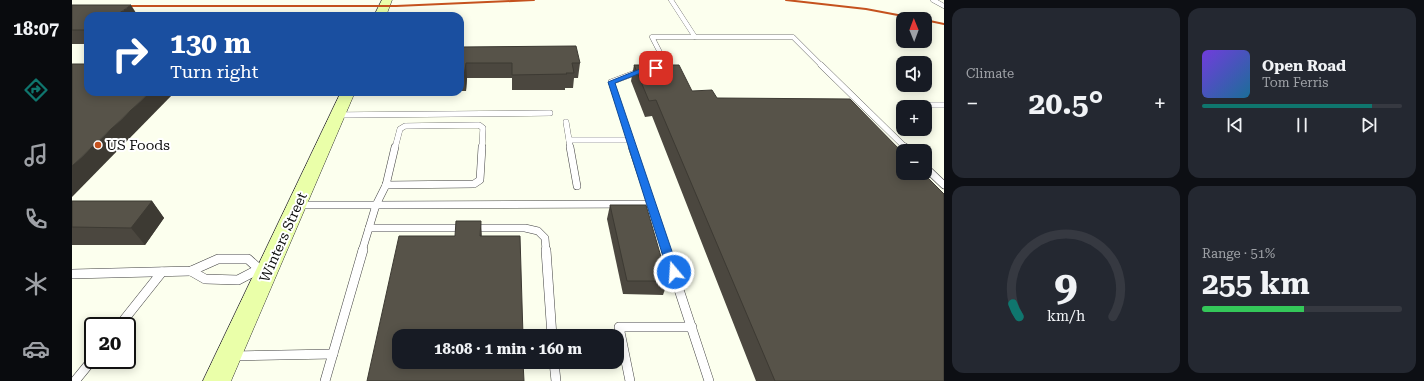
<!DOCTYPE html>
<meta charset="utf-8">
<style>
:root{--surface:#171b24;--page:#242831;--text:#f1f3f6;--muted:#9ea1a6;--line:#363941;--accent:#0f766e}
body{margin:0;font-family:"Roboto Serif",serif;background:var(--page);color:var(--text);height:100vh;display:flex;flex-direction:column;font-size:15px;white-space:nowrap}
*{box-sizing:border-box;margin:0}
p{font-size:13px;color:var(--muted)}
.icon{flex:none;width:22px;height:22px;fill:none;stroke:currentColor;stroke-width:2;stroke-linecap:round;stroke-linejoin:round}
.map{position:relative;flex:1;overflow:hidden}
.panel{display:flex;flex-direction:column;gap:8px;padding:8px;background:#0d0f14;width:480px}
.panel>*{flex:none}
.top-card{position:absolute;left:12px;top:12px;width:380px;height:84px;border-radius:12px;box-shadow:0 2px 10px #0003;background:#1a4fa0;color:#fff;overflow:hidden}
.needle{width:26px;rotate:359deg}
.buttons{position:absolute;left:824px;top:12px;display:grid;gap:8px}
.buttons a{display:grid;place-items:center;width:36px;height:36px;border-radius:8px;background:var(--surface);box-shadow:0 2px 10px #0003;font-size:20px}
.speed{position:absolute;left:12px;top:317px;display:flex;gap:8px;font-size:20px;font-weight:700;text-align:center}
.speed>*{display:grid;place-content:center;width:52px;height:52px;border-radius:50%;background:var(--surface);box-shadow:0 2px 10px #0003;line-height:1}
.speed .limit{border:2px solid #111;border-radius:6px;background:#fff;color:#111}
.pin{position:absolute;display:grid;place-items:center;width:34px;height:34px;color:#fff;margin:-17px;border-radius:8px;box-shadow:0 2px 6px #0006}
.me{position:absolute;width:44px;margin:-22px;rotate:342deg;stroke-linejoin:round;filter:drop-shadow(0 0 3px #0008)}
.turn{display:flex;align-items:center;gap:14px;height:84px;padding:0 20px;font-size:18px}
.turn .icon{width:52px;height:52px;stroke-width:2.5}
.turn b{display:block;font-size:28px;line-height:34px}
.big{font-size:30px;font-weight:700;line-height:1.1}
.panel .widget{flex:1;display:flex;flex-direction:column;justify-content:center;gap:6px;min-width:0;padding:0 14px;border-radius:12px;background:var(--page)}
.panel .dial{align-items:center;gap:0}
.dial svg{height:104px;overflow:visible;fill:none;stroke:var(--line);stroke-width:7;stroke-linecap:round;text-anchor:middle}
.dial text{fill:var(--text);stroke:none}
.song{display:flex;align-items:center;gap:12px}
.cover{width:48px;height:48px;border-radius:6px;background:linear-gradient(135deg,hsl(260 70% 55%),hsl(200 70% 35%))}
.played{height:4px;border-radius:2px;background:linear-gradient(90deg,var(--accent) 85%,var(--line) 85%)}
.keys{display:flex;justify-content:space-around;direction:ltr}
.heat{display:flex;justify-content:space-between;align-items:center;font-size:22px;direction:ltr}
.charge{height:6px;border-radius:3px;background:linear-gradient(90deg,#34c759 51%,var(--line) 0)}
.panel .tiles{flex:1;display:grid;gap:8px;grid-template-columns:repeat(2,1fr)}
.trip{position:absolute;left:320px;top:329px;width:232px;height:40px;border-radius:12px;background:var(--surface);box-shadow:0 2px 10px #0003;font-weight:700;line-height:40px;text-align:center}
main{display:flex;flex:1;min-height:0}
.tab-bar{display:flex;flex-direction:column;width:72px;justify-content:space-around;align-items:center;background:#090b0e;color:var(--muted)}
.tab-bar .icon{width:28px;height:28px}
.tab-bar .current{color:var(--accent)}
.tab-bar b{font-size:18px;color:var(--text)}
.map>svg:first-child{display:block}
</style>
<main>
<nav class="tab-bar">
<b>18:07</b>
<svg class="icon current" aria-label="directions" viewBox="0 0 24 24"><path d="M12 3l9 9-9 9-9-9zM9 14v-3h6M13 9l2 2-2 2"/></svg>
<svg class="icon" aria-label="music" viewBox="0 0 24 24"><path d="M9 18V5l10-2v13"/><circle cx="6" cy="18" r="3"/><circle cx="16" cy="16" r="3"/></svg>
<svg class="icon" aria-label="phone" viewBox="0 0 24 24"><path d="M5 4h4l2 5-3 2q2 4 5 5l2-3 5 2v4C11 20 4 13 5 4z"/></svg>
<svg class="icon" aria-label="climate" viewBox="0 0 24 24"><path d="M12 3v18M4 7l16 10M4 17L20 7"/></svg>
<svg class="icon" aria-label="car" viewBox="0 0 24 24"><path d="M5 17H2v-5l4-1 3-4h7l3 4 3 1v5h-3M9 17h6M6 11h13"/><circle cx="7" cy="17" r="2"/><circle cx="17" cy="17" r="2"/></svg>
</nav>
<div class="map">
<svg width="872" height="381" viewBox="0 0 872 381">
<rect width="100%" height="100%" fill="#fcffee"/>
<g fill="none" stroke-linecap="round" stroke-linejoin="round">
<defs>
<g id="lane-far3">
<path d="M599 0 623 37"/>
<path d="M861 0 872 6"/>
<path d="M595 66 580 37H721L750 66"/>
</g>
<g id="lane-far2">
<path d="M749 65 834 148"/>
<path d="M590 68H596L594 65"/>
<path d="M844 105H872"/>
<path d="M266 115 478 113"/>
<path d="M494 122 497 140"/>
<path d="M323 148 328 129 333 126 407 125 411 128 410 148"/>
<path d="M498 148 497 140H558"/>
<path d="M561 148 539 82 568 71"/>
</g>
<g id="lane-far1">
<path d="M498 147 505 186"/>
<path d="M560 147 595 251"/>
<path d="M833 147 837 151"/>
<path d="M853 167 872 185"/>
<path d="M314 185 304 205 579 204"/>
<path d="M314 185 323 147"/>
<path d="M314 185 402 184 408 180 410 147"/>
<path d="M226 205H304L297 228"/>
<path d="M290 251 297 228H453L466 231 473 238 474 251"/>
</g>
<g id="lane">
<path d="M474 250 480 336"/>
<path d="M594 250 637 381"/>
<path d="M119 271 133 279 166 280 189 268"/>
<path d="M0 274 119 271 146 259H176L186 268"/>
<path d="M47 326 90 272"/>
<path d="M162 356 261 354"/>
<path d="M482 362 484 381"/>
<path d="M3 381 21 359"/>
<path d="M253 381 291 250"/>
<path d="M558 381 547 327H620"/>
</g>
<g id="secondary">
<path d="M310 0H320L314 16H302Z"/>
<path d="M269 92H283L159 381H131Z"/>
</g>
</defs>
<use href="#lane-far3" stroke="#414141" stroke-width="5"/>
<use href="#lane-far2" stroke="#414141" stroke-width="6"/>
<use href="#lane-far1" stroke="#414141" stroke-width="8"/>
<use href="#lane" stroke="#414141" stroke-width="10"/>
<use href="#secondary" stroke="#303030" stroke-width="1"/>
<use href="#lane-far3" stroke="#fff" stroke-width="4.5"/>
<use href="#lane-far2" stroke="#fff" stroke-width="5.5"/>
<use href="#lane-far1" stroke="#fff" stroke-width="7"/>
<use href="#lane" stroke="#fff" stroke-width="9"/>
<use href="#secondary" fill="#eaffa9" fill-rule="evenodd"/>
<g stroke="#c5521e" stroke-width="2">
<path d="M714 0 794 9 847 19"/>
<path d="M50 6H324L462 0"/>
<path d="M853 20 872 24"/>
</g>
</g>
<g fill="#4b473f">
<path d="M0 5 16 16V44H0Z"/>
<path d="M388 47 508 63 506 78H502L501 88H493V90H440V78H395L394 91H388Z"/>
<path d="M562 65 620 91 645 98 872 381H684L580 116 573 117 559 81Z"/>
<path d="M0 201H80L92 218 73 245H0Z"/>
<path d="M538 205 596 281 591 295 551 294 535 219Z"/>
</g>
<g fill="#3d3a33">
<path d="M59 5 66 16H43Z"/>
<path d="M394 63 395 78 394 91 392 76Z"/>
<path d="M78 92H103L0 197V166Z"/>
<path d="M80 201 92 218 73 245 59 228Z"/>
<path d="M409 221 410 239 408 236Z"/>
</g>
<g fill="#575349" stroke="#3d3a33">
<path d="M0 5H59L43 16H16V30H0Z"/>
<path d="M504 46 508 63H500L502 73H494L495 74 440 75V63H394L392 76H388V47Z"/>
<path d="M0 64H16V92H78L0 166Z"/>
<path d="M562 65H607L620 91 640 90 645 98 778 99 831 153V173H851L872 194V381H703L584 100 577 101Z"/>
<path d="M0 201H80L59 228 0 227Z"/>
<path d="M538 205H574L596 281H555Z"/>
<path d="M384 221H409L408 236H448L451 336H327V362H451L452 381H295L327 236H383Z"/>
</g>
<path fill="#1a73e8" stroke="#114b97" d="M573 67H584L588 68 574 71 543 83 607 272 606 275H598L596 272 536 82Z"/>
<circle fill="#c5521e" stroke="#fff" stroke-width="1.5" cx="26" cy="145" r="4"/>
<g text-anchor="middle" dominant-baseline="central" stroke-width="4" stroke-linejoin="round" paint-order="stroke">
<g font-size="14" fill="#0e0e0e" stroke="#fff" text-anchor="start">
<text x="34" y="145">US Foods</text>
</g>
<g font-size="14" fill="#0e0e0e" stroke="#fff">
<text transform="translate(211 237) rotate(-66)">Winters Street</text>
</g>
</g>
</svg>
<div class="buttons">
<a><svg class="needle" viewBox="-14 -14 28 28"><path d="M0-13l5 13h-10z" fill="#e53935"/><path d="M0 13l5-13h-10z" fill="#9ea1a6"/></svg></a>
<a><svg class="icon" aria-label="sound" viewBox="0 0 24 24"><path d="M4 9h4l5-4v14l-5-4H4zM17 9q2 3 0 6"/></svg></a>
<a>+</a>
<a>−</a>
</div>
<div class="speed"><div class="limit">20</div></div>
<div class="pin" style="left:584px;top:68px;background:#d93025"><svg class="icon" aria-label="arrive" viewBox="0 0 24 24"><path d="M6 21V4h12l-3 4 3 4H6"/></svg></div>
<svg class="me" style="left:602px;top:272px" viewBox="-20 -20 40 40"><circle r="17" fill="#1a73e8" stroke="#fff" stroke-width="3"/><path d="M0-11L8 9 0 5-8 9z" fill="#fff"/></svg>
<div class="trip">18:08 · 1 min · 160 m</div>
<div class="top-card">
<div class="turn"><svg class="icon" aria-label="right" viewBox="0 0 24 24"><path d="M7 20v-9h11M14 6l5 5-5 5"/></svg><div><b>130 m</b>Turn right</div></div>
</div>
</div>
<section class="panel">
<div class="tiles">
<div class="widget"><p>Climate</p>
<div class="heat"><a>−</a><b class="big">20.5°</b><a>+</a></div>
</div>
<div class="widget">
<div class="song"><i class="cover"></i><div><b>Open Road</b><p>Tom Ferris</p></div></div>
<div class="played"></div>
<div class="keys"><svg class="icon" aria-label="previous" viewBox="0 0 24 24"><path d="M18 5L8 12l10 7zM5 5v14"/></svg><svg class="icon" aria-label="pause" viewBox="0 0 24 24"><path d="M8 5v14M16 5v14"/></svg><svg class="icon" aria-label="next" viewBox="0 0 24 24"><path d="M6 5l10 7-10 7zM19 5v14"/></svg></div>
</div>
<div class="widget dial"><svg viewBox="0 0 100 80">
<path d="M14 69A42 42 0 1 1 86 69"/>
<path d="M14 69A42 42 0 0 1 9 59" stroke="#0f766e"/>
<text x="50" y="56" font-size="32" font-weight="700">9</text>
<text x="50" y="72" font-size="11">km/h</text>
</svg></div>
<div class="widget"><p>Range · 51%</p><b class="big">255 km</b><div class="charge"></div></div>
</div>
</section>
</main>
